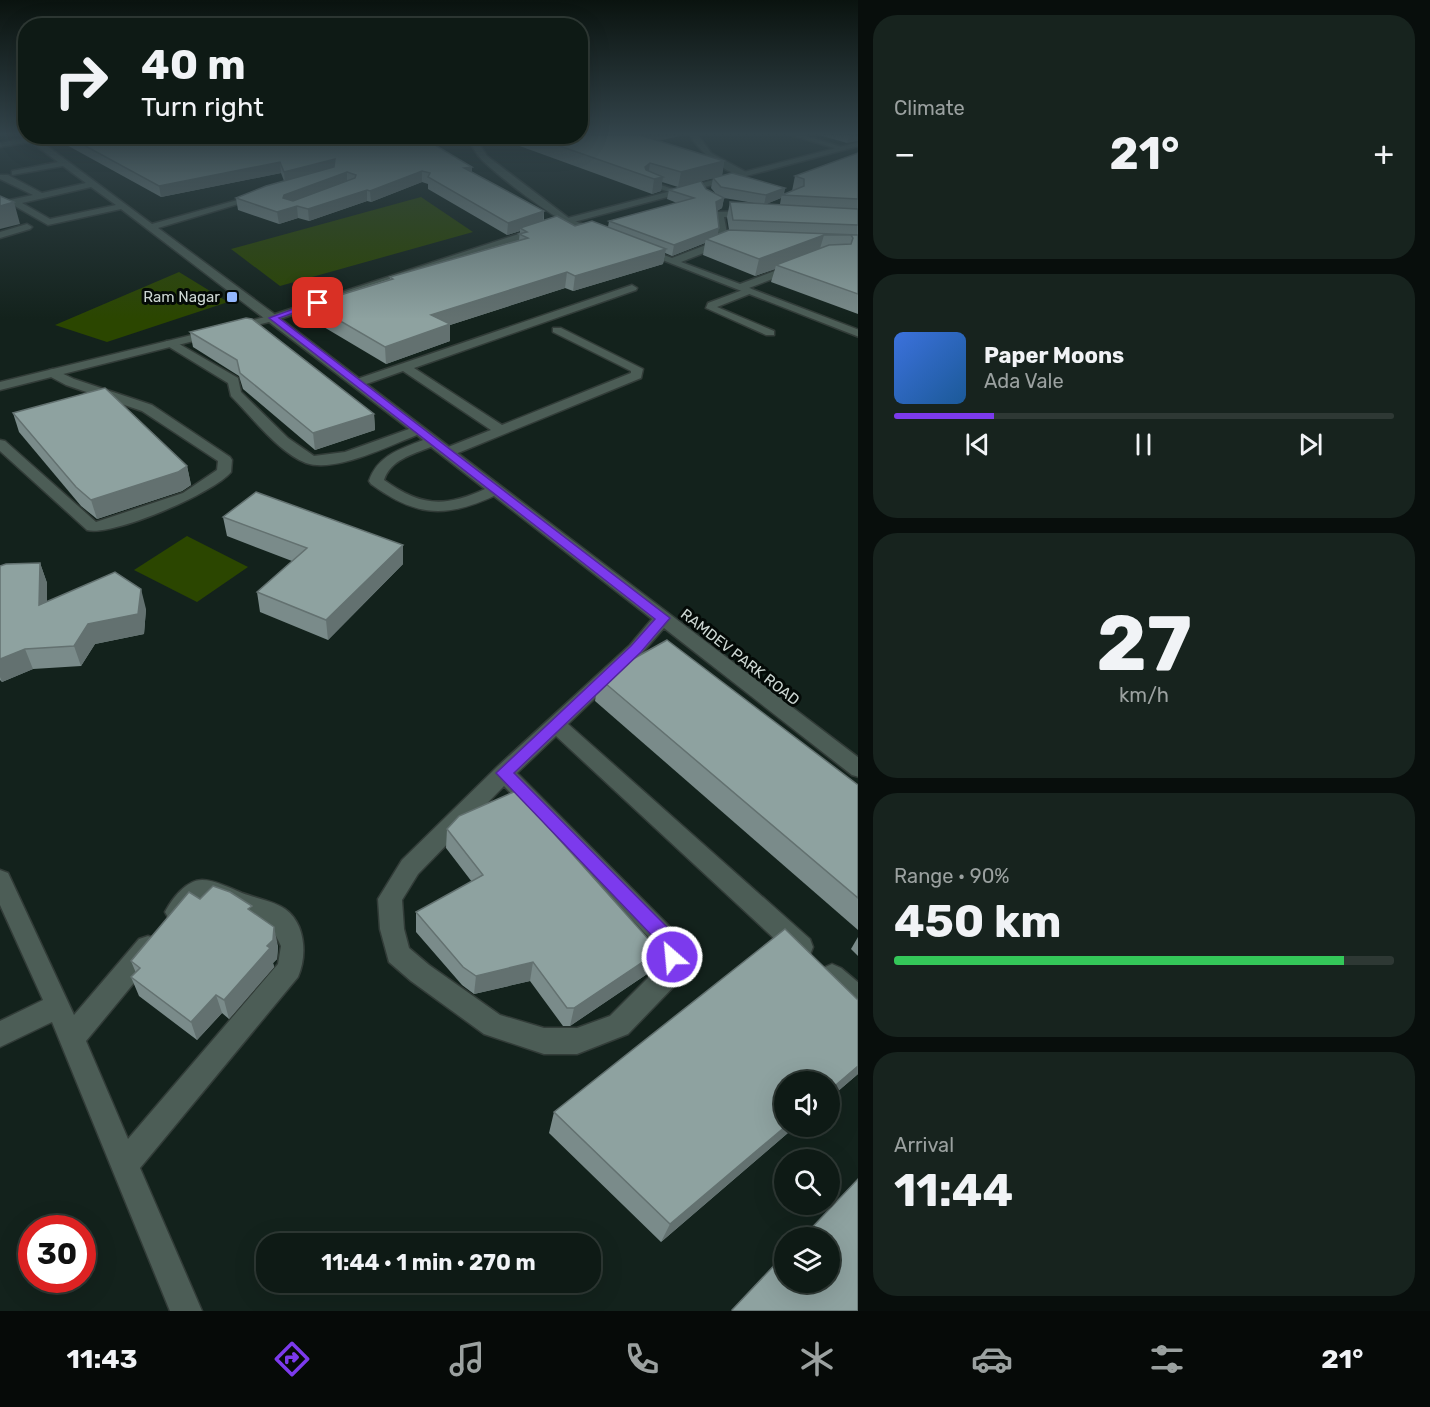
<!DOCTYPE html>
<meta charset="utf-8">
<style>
:root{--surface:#0e1a15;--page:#17231e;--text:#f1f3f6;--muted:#9ba1a0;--line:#2e3834;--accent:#7c3aed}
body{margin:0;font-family:Rubik,sans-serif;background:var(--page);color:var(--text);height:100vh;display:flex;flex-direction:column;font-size:22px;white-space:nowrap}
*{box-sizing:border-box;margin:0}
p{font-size:20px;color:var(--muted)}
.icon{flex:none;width:33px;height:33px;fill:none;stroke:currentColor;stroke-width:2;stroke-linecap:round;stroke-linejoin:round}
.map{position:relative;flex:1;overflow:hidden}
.details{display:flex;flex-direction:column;gap:15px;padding:15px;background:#080e0c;width:572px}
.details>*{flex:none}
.guide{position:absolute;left:18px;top:18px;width:570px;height:126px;border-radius:24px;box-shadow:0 6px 24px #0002,0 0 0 2px var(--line);background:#0e1a15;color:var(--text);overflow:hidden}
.buttons{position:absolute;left:774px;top:1071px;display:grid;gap:12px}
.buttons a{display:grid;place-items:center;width:66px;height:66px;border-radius:50%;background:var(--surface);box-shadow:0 6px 24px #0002,0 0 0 2px var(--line);font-size:30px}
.speed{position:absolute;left:18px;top:1215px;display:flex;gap:12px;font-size:30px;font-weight:700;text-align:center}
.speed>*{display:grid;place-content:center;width:78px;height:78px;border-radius:50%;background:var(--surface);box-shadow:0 6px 24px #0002,0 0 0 2px var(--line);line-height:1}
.speed .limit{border:9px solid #d22;background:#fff;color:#111}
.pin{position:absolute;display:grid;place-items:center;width:51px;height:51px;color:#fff;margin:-26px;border-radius:12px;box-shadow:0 3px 9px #0006}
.me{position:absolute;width:66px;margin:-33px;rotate:333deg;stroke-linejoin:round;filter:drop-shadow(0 0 4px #0008)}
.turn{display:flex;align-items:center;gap:21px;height:126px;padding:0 24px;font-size:27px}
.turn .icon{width:78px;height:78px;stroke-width:2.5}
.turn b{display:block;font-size:42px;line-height:51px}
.big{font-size:45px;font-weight:700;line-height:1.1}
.details .card{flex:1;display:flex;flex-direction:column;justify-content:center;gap:9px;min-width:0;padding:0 21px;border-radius:24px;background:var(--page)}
.details .dial{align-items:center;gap:0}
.dial b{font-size:78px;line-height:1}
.song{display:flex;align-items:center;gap:18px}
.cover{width:72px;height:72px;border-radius:9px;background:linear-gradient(135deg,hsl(220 70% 55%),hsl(210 70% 35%))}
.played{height:6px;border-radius:3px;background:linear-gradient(90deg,var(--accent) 20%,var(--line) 20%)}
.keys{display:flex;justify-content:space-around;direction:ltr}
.heat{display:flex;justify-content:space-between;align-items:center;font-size:33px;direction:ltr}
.charge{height:9px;border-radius:4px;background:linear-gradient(90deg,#34c759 90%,var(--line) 0)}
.trip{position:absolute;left:256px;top:1233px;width:345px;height:60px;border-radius:24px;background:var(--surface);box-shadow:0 6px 24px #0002,0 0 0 2px var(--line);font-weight:700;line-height:60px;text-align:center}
.tab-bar{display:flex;height:96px;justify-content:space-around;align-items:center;background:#060a08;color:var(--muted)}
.tab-bar .icon{width:42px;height:42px}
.tab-bar .active{color:var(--accent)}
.tab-bar b{font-size:27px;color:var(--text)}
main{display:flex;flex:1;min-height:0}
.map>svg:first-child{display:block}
</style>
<main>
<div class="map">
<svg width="859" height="1311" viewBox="0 0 859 1311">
<rect width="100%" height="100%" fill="#13221c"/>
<g fill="#2b4600">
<path d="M421 197 473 232 280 286 231 249Z"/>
<path d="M179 272 228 302 107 342 55 325Z"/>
<path d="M187 536 248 567 197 602 134 570Z"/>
</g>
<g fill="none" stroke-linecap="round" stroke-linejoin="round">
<defs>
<g id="service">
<path d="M632 285 637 288 636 290 414 368 502 425 631 373V371L553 332V328H561L643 369 641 378 453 455 448 456 441 452 443 449 491 430 403 371 358 387 352 383 354 380Z"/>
<path d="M748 288 752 289V293L717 307 774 331V335H766L706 308 708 303Z"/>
</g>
<g id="minor">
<path d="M25 135 43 136V140H39L152 224 262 193V197L158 228 277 316 859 758V777L852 775 664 628 642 653 568 724 810 939 813 947 810 955 801 958 792 955 556 736 517 773 679 936C685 949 687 966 682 978L628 1034 577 1054H544L484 1034 411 981 389 962 380 929 378 899 402 860 497 767 630 645 652 619 494 496C444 519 415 516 371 484L369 481C377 456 400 449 423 440L417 435C388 446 336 473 306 463 279 453 251 416 231 396L228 383 166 345V341H174L238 378 241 392 288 438 314 456 345 452 409 429 121 209 48 225 13 205 0 208V202L33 195 0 179V175H8L42 193 86 183 63 166 12 175V171L58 162 31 142 0 147V143L26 138ZM91 187 116 205 50 219 22 203ZM431 447 485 489C444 508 420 506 384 480 390 460 413 454 431 447ZM504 786 659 948 660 966 610 1016 577 1028H544L500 1015 429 965 409 948 404 929 402 900 418 874Z"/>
<path d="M690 135H698L711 153 748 173C733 182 697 150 690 135Z"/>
<path d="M791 135H803L845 148 841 150Z"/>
<path d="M469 137H475L487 156 570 219 602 232V236C578 239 502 179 483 161 477 155 470 144 469 137Z"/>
<path d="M646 180 679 191 675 194 646 184Z"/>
<path d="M716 212 752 211 756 214 752 217H724L729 243 681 262 740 284 790 265H798V269L749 288 859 330V337L637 250 642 247 672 258 719 240Z"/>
<path d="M27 224 32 227 30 229 0 238V232Z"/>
<path d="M53 369 74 379 152 405 230 457 232 460 231 472C214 493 112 537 87 530L0 451V440L5 441 96 522 183 493 217 470 218 461 142 411 66 385 49 376V370Z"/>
<path d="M0 870 8 873 74 1015 139 939 148 936 157 939 160 947 157 955 86 1041 128 1139 278 964 281 946 270 924 202 900 185 919 177 922 169 919 165 912C172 899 186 880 202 880 215 880 230 888 242 893 255 898 274 901 285 909 306 924 307 956 298 977L140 1168 202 1311H170L52 1022 0 1047V1021L43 1000 0 905Z"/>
<path d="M832 964 841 968 859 983V1012C844 1006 826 990 820 976L823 968Z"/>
</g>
<path id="tertiary" d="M859 142V146L570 223 277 320 0 390V382L269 316 564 219Z"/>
</defs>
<use href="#service" stroke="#323c38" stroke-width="3"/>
<use href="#minor" stroke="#323c38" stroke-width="3"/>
<use href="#tertiary" stroke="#323c38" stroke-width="3"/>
<use href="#service" fill="#4c5d56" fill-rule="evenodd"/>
<use href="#minor" fill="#4c5d56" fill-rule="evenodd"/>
<use href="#tertiary" fill="#4c5d56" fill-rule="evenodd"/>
</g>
<g fill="#7a8b8a" fill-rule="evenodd">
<path d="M819 135H858L847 143Z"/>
<path d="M53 136H420L472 167V172L544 211V220L575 226 608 227 609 221 677 203 667 199 669 190 706 189 716 194 711 188 713 178 785 188 784 194 792 191 795 176 858 153V314L771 282 775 269 755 276 703 255 705 243 672 256 665 253 663 264 573 291 565 288 450 325V341L386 364 312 320 311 304 390 279V277L519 240 520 231 507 235 428 189V184L422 182 371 202 367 201 309 221 298 218 279 224 238 210 236 198 284 181 281 173 161 197 54 138ZM724 198 754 203 730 202 727 217 729 230 717 235V211L722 208ZM781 198 780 204H766Z"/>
<path d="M492 136H580L659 141 724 161 722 176 678 187 662 182 661 191 652 194Z"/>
<path d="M190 332 374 414 375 430 315 450 243 389 239 376 193 347Z"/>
<path d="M13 413 187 466 191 485 182 491 97 519 81 506 19 432Z"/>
<path d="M223 517 403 564 328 640 260 612 257 592 292 561 227 536Z"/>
<path d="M40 563 47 583V602L146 609 144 634 95 644 81 666 33 669 2 682 0 680V566Z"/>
<path d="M599 678 858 785V930L595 701Z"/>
<path d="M447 829 653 970 570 1026H563L530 981 474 994 462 985 416 932V912L472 882 446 848Z"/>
<path d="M200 899 253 913 278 946 277 959 273 963 274 967 229 1019 222 1013 197 1040 139 996 131 977 136 973 131 961Z"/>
<path d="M858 937V956L851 949Z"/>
<path d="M858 1074 830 1098V1082L784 1126H796L661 1242 549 1133 554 1112Z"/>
</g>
<g fill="#637170">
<path d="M634 135H684L632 147Z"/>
<path d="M849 135H858V141L847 143Z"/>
<path d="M335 159V170L285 184 284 172Z"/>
<path d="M724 161 722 176 678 187 681 172Z"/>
<path d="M280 162 281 173 161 197 159 186Z"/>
<path d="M650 163 648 177 645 167Z"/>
<path d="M472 167V178L464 168Z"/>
<path d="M422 171V182L371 202 370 191Z"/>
<path d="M347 172V183L297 206 298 218 279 224 277 212 284 195Z"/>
<path d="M663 177 661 191 652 194 654 179Z"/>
<path d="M785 188 783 195H782L781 198 764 205 766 195Z"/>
<path d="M367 190V201L309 221 308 209Z"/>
<path d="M724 198 722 208 714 212 716 202Z"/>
<path d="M14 202 20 224 0 229V206Z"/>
<path d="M544 211 543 223 520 228V231L507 235 508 223Z"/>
<path d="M719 228 717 239H706L705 243 672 256 674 245Z"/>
<path d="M824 235 819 252 776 265 775 269 755 276 759 259Z"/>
<path d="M666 249 663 264 573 291 575 276Z"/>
<path d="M567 272 565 288 450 325V341L386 364 385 347 431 315Z"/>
<path d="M374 414 375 430 315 450 313 433Z"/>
<path d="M187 466 191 485 182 491 97 519 91 500Z"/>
<path d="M403 545V564L328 640 326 620Z"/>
<path d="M40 563 47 583V625L39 605Z"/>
<path d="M141 589 146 609 144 634 95 644 81 666 74 646 88 624Z"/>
<path d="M25 649 33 669 2 682 0 677V659Z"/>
<path d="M274 927 278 946 277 959 273 963 274 967 229 1019 224 1000 267 946Z"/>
<path d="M659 951 653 970 570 1026 574 1008Z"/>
<path d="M533 962 530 981 474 994 476 976Z"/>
<path d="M216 995 222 1013 197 1040 191 1022Z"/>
<path d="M858 1066V1074L830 1098V1090Z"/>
<path d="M786 1126H796L661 1242 670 1224Z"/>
</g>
<g fill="#8ea2a0" stroke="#637170" stroke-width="1.5" fill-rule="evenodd">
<path d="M580 135H640L724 161 681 172 650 163 645 167 646 170 663 177 654 179 531 136H580Z"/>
<path d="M67 136H420L472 167 464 168 544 211 508 223 428 177 430 173 422 171 370 191 367 190 308 209 297 206 277 212 236 198 266 186 334 167 335 159 284 172 280 162 159 186ZM347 172 356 175 355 178 293 201 283 198 284 195Z"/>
<path d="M858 153V199L782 195 804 186V179L795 176Z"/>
<path d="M732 173 785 188 766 195 721 187 713 178Z"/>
<path d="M701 181 706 189 724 198 716 202 719 228 674 245 609 221 694 198 669 190Z"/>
<path d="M0 196 14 202 0 206Z"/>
<path d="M730 202 858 209V225L733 220Z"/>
<path d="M557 216 575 226 592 221 666 249 575 276 567 272 431 315 450 324 385 347 311 304 393 279 390 277 528 238 519 234 527 232 520 228Z"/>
<path d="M729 230 858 235V294L776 265 829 245 851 244 853 238 851 235H824L759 259 706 239Z"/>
<path d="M246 318 252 319 374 414 313 433 240 373 237 360 190 332Z"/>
<path d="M105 388 187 466 178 472 91 500 76 487 13 413Z"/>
<path d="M256 492 403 545 326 620 257 592 307 548 223 517Z"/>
<path d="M40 563 39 605 115 572 141 589 138 614 88 624 74 646 25 649 0 659V566L6 564Z"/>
<path d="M667 640 858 785V898L599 678Z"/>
<path d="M516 791 659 951 574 1008H567L533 962 476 976 463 967 416 912 483 875 447 829 459 816Z"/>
<path d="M213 886 230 892 252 906 248 909 274 927 273 940 267 946 270 948 224 1000 216 995 191 1022 131 977 140 968 131 961 189 892 200 899Z"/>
<path d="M785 929 858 1000V1066L830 1090V1082H784V1126H786L670 1224 554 1112Z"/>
<path d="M858 1179V1311H733L732 1310 784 1255V1282H830V1238H802Z"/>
</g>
<linearGradient id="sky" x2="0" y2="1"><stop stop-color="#0a130f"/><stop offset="0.42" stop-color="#33444b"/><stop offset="1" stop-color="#33444b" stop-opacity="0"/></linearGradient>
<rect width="859" height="319" fill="url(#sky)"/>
<path fill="#7c3aed" stroke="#51269a" stroke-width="1.5" d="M315 301 322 303 279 318 670 618 641 652 514 773 678 938 681 957 679 963 672 965 666 963 663 947 496 773 631 646 655 619 269 318Z"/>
<rect fill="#93b7fd" stroke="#040a07" stroke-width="2" x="226" y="291" width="12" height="12" rx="3"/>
<g text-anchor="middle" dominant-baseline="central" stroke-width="6" stroke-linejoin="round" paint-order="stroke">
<g font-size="15" fill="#cdd7d3" stroke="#040a07" text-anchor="end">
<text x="220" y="297">Ram Nagar</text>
</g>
<g font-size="15" fill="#cdd7d3" stroke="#040a07">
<text transform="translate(740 657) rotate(38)">RAMDEV PARK ROAD</text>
</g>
</g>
</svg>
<div class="buttons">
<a><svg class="icon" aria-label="sound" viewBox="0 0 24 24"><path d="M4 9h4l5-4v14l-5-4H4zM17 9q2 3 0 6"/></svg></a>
<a><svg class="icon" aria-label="search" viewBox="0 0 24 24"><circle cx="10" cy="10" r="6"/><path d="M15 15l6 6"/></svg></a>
<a><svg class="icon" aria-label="layers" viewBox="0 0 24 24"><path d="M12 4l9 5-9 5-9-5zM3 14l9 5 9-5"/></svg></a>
</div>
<div class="speed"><div class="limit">30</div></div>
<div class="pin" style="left:318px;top:303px;background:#d93025"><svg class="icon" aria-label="arrive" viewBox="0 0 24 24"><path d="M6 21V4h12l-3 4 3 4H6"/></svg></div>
<svg class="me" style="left:672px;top:957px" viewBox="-20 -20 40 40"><circle r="17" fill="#7c3aed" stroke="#fff" stroke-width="3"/><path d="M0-11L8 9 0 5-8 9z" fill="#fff"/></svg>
<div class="trip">11:44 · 1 min · 270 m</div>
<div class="guide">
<div class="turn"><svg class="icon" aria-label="right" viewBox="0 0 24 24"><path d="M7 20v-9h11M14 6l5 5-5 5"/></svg><div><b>40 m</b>Turn right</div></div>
</div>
</div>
<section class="details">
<div class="card"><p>Climate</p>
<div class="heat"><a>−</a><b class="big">21°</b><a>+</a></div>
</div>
<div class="card">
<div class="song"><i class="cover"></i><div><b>Paper Moons</b><p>Ada Vale</p></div></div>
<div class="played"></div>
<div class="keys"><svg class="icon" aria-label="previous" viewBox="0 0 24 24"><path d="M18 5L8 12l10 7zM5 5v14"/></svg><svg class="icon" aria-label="pause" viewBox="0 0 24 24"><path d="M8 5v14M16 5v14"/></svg><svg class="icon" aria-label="next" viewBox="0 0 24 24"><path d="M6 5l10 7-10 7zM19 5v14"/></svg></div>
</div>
<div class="card dial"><b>27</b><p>km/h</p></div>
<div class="card"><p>Range · 90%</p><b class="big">450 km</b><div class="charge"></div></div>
<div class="card"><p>Arrival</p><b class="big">11:44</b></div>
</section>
</main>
<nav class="tab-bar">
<b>11:43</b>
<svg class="icon active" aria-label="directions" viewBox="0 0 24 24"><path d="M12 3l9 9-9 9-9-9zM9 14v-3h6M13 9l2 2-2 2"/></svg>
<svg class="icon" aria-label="music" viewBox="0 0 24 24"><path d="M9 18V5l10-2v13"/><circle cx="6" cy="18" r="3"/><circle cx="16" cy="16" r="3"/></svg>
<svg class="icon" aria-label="phone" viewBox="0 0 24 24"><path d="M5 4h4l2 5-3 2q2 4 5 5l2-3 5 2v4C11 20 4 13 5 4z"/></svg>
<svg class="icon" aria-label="climate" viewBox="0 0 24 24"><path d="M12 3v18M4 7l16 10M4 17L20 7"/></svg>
<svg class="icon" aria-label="car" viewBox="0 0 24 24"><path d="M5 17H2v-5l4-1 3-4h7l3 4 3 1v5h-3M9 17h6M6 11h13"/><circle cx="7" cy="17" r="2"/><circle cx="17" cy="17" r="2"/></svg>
<svg class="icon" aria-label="filters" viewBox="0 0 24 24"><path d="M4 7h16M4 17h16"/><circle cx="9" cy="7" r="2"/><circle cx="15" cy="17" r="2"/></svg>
<b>21°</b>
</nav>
